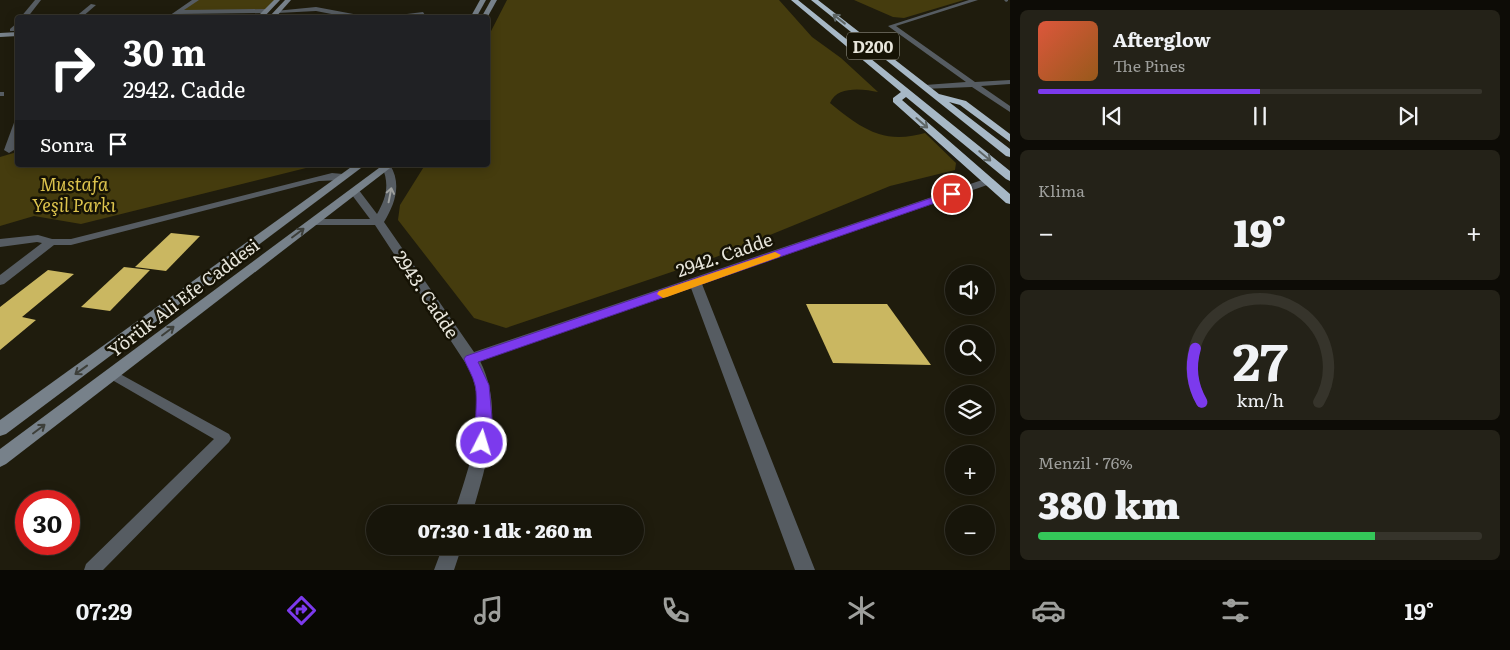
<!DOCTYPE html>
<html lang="tr">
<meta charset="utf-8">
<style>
:root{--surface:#17150a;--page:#242218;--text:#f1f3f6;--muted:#9e9f9c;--line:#36342b;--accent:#7c3aed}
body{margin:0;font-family:Literata,serif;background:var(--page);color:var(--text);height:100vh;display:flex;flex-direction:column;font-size:19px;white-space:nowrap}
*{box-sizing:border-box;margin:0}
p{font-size:16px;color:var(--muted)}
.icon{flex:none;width:28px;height:28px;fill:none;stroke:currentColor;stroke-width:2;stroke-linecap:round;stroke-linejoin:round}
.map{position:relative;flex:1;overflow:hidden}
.side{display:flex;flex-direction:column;gap:10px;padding:10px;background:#0d0c06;width:500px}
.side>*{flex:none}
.banner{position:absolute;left:15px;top:15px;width:475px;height:152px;border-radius:5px;box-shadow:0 2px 12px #0003,0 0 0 1px var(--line);background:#202124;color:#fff;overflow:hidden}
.buttons{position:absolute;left:945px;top:265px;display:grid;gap:10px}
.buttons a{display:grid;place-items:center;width:50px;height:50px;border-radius:50%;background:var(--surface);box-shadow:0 2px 12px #0003,0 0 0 1px var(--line);font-size:25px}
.speed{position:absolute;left:15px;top:490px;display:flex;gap:10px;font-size:25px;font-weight:700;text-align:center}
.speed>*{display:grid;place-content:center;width:65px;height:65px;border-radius:50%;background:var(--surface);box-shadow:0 2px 12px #0003,0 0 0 1px var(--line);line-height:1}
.speed .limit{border:8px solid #d22;background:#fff;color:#111}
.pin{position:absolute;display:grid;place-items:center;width:42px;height:42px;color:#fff;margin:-21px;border:2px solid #fff;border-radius:50%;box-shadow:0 1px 5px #0007}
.me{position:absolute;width:55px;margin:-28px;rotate:5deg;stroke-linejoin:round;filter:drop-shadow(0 0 4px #0008)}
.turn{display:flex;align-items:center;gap:18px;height:105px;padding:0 25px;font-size:22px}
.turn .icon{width:65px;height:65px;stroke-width:2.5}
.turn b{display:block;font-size:35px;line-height:42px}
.then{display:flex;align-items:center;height:48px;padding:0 25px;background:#0003;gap:10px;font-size:19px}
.big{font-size:38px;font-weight:800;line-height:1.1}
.side .widget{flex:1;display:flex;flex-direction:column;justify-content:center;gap:8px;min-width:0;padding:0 18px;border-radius:8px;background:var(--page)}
.side .dial{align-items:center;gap:0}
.dial svg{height:130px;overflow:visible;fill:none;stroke:var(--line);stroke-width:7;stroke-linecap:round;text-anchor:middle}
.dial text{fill:var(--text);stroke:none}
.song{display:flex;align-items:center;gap:15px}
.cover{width:60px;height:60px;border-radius:8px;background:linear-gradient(135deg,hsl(10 70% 55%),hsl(30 70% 35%))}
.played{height:5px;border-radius:2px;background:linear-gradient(90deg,var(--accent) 50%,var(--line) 50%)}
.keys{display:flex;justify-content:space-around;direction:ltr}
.heat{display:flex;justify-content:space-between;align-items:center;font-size:28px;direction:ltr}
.charge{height:8px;border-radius:4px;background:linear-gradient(90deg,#34c759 76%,var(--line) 0)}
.trip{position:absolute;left:366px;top:505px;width:278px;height:50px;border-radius:25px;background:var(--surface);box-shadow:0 2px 12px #0003,0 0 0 1px var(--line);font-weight:800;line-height:50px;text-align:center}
.tab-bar{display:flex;height:80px;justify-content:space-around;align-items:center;background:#090804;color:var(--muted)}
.tab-bar .icon{width:35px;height:35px}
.tab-bar .selected{color:var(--accent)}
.tab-bar b{font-size:22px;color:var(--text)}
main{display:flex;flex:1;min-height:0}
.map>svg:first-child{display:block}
</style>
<main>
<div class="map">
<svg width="1010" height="570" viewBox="0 0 1010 570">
<rect width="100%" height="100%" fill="#1f1c0d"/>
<g fill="#453c0e">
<path d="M196 0H277L266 11 177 12Z"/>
<path d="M507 0H779L812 37 841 58 878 92C864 89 837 85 830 103 843 114 862 129 879 134 893 139 912 137 925 133L956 163 955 170 890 186 716 257 506 328 474 318 398 220 400 205 425 165H488V37Z"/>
<path d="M854 0H964L904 18 893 17Z"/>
<path d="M17 152 18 165H318L81 224 34 216 0 226V157Z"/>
</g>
<g fill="#cab761">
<path d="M171 233 200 236 166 271 135 267Z"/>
<path d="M124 267 150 270 110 311 81 307Z"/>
<path d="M48 270 74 274 22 317 36 320 0 350V307Z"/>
<path d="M806 304H887L931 365 833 363Z"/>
</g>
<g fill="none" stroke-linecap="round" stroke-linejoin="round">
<g fill="#565c62" fill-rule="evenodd">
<path d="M1004 0H1008V1L1006 2Z"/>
<path d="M111 369 229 434 231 438 229 442 103 570H84L86 564 214 439 107 377 105 374 107 371Z"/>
</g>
<g fill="#565c62" fill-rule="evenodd">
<path d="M35 0H41L27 18H20Z"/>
<path d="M192 0H199L184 10 266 9 269 11 266 13 179 14 174 18H166Z"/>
<path d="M969 0H978L896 26 975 82 1010 80V84L981 86 1010 106V112L972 87 922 89V85H925L966 82 888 26Z"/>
<path d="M91 4 96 5 81 18H74Z"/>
<path d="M316 7 364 16 367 18H352L316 11 278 13 275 11Z"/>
<path d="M423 12 427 18H388L391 16Z"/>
<path d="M18 22V28L14 31H10V29Z"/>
<rect x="0" y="92" width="4" height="4"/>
<path d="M15 120H18V137L14 150 9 153 4 150Z"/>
<path d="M384 165H390C402 184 395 204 384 222L474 352 985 179H993L994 181 993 183 702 284 815 570H795L691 288 480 361C505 410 486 465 472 514H454C468 469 491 412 468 367L375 225H314L309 222 314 219H370L349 191 354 188 358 189 377 214C386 199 390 184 382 167Z"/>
<path d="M332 173 343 174 348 177 343 180 319 181 71 245H54L4 284 0 285V275L42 243 37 242 0 247V239L38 235 52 239H71Z"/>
<path d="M443 546H462L454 570H434Z"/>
</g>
<g fill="#77818a" fill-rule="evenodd">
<path d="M274 0H280L263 18H256Z"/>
<path d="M285 0H291L275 18H268Z"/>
<path d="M480 0H486L476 18H470Z"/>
<path d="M491 0H497L487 18H481Z"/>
<path d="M18 32V36L0 37V33Z"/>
<path d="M354 165H365L6 434 0 436V420Z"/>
<path d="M383 165H394L6 464 0 467V449Z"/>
</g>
<g fill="#a7b8c6" fill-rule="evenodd">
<path d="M791 0H798L1010 171V181L1006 179 906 97 902 100 1010 194V204L1006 203 893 102V98L901 92Z"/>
<path d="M811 0H818L939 94 966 101 1010 134V142L960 105 949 102 1010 149V157L1006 156Z"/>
</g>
</g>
<defs><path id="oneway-shaft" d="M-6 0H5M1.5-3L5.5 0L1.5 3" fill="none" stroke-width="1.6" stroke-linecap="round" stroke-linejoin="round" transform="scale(1.25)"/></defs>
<g stroke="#5e6666">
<use href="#oneway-shaft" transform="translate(839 19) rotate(-142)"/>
<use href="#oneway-shaft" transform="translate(922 123) rotate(41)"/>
<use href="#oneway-shaft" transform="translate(985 156) rotate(40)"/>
</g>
<use stroke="#9fa19f" href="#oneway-shaft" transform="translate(390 195) rotate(-79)"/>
<g stroke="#3d3f3a">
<use href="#oneway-shaft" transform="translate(298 233) rotate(-37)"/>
<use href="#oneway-shaft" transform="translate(168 331) rotate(-37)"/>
<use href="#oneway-shaft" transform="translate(81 370) rotate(144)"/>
<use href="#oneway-shaft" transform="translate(39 429) rotate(-37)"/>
</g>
<path fill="#7c3aed" stroke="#51269a" d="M952 191 955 192V196L478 362 489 385 492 418 487 447 482 449 477 447C472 437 479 401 475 385 473 376 467 367 464 359L466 356Z"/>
<path fill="#f59e0b" d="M775 252 781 255 779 257 667 297 663 298 657 294 659 291Z"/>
<g text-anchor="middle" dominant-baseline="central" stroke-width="5" stroke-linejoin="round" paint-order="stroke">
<rect fill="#161305" stroke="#a9a79c" stroke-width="1" x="847" y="32.5" width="52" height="27" rx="4"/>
<g font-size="16" font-weight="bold" fill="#e8e6dc">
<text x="873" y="46">D200</text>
</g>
<g font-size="18" font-style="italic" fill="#dcc34d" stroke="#161305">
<text x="74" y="183">Mustafa<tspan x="74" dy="21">Yeşil Parkı</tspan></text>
</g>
<g font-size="18" fill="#e8e6dc" stroke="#161305">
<text transform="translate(724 254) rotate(-19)">2942. Cadde</text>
<text transform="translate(427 294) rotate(56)">2943. Cadde</text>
<text transform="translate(183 297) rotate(-37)">Yörük Ali Efe Caddesi</text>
</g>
</g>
</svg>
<div class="buttons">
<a><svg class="icon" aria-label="sound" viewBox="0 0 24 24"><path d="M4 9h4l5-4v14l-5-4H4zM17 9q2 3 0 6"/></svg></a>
<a><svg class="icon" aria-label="search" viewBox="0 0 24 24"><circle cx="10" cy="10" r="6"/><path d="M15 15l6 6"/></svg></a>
<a><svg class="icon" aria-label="layers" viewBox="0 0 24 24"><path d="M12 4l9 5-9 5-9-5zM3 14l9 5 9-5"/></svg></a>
<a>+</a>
<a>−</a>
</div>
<div class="speed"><div class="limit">30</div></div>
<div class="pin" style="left:952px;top:194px;background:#d93025"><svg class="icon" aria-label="arrive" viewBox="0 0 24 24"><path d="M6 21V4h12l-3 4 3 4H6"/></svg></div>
<svg class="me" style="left:482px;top:443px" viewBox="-20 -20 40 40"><circle r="17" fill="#7c3aed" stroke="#fff" stroke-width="3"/><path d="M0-11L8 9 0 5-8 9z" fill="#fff"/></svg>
<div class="trip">07:30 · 1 dk · 260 m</div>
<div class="banner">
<div class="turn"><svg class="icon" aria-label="right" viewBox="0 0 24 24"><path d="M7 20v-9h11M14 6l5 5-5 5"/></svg><div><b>30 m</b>2942. Cadde</div></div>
<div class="then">Sonra<svg class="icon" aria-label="arrive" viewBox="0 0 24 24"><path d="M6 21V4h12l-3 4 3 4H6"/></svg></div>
</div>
</div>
<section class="side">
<div class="widget">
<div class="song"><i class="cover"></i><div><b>Afterglow</b><p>The Pines</p></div></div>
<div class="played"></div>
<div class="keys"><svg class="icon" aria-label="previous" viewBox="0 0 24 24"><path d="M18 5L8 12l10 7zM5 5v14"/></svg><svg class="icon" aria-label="pause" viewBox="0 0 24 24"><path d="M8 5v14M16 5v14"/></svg><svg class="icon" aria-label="next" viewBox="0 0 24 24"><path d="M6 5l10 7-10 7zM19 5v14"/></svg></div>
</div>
<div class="widget"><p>Klima</p>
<div class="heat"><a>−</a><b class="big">19°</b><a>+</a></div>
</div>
<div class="widget dial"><svg viewBox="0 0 100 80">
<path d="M14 69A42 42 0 1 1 86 69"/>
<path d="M14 69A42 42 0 0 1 10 36" stroke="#7c3aed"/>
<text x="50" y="56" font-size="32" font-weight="700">27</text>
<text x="50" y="72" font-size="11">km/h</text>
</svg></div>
<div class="widget"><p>Menzil · 76%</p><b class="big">380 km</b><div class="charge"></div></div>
</section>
</main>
<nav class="tab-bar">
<b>07:29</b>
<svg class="icon selected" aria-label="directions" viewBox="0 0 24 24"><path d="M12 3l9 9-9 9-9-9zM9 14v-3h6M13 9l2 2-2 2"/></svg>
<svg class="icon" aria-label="music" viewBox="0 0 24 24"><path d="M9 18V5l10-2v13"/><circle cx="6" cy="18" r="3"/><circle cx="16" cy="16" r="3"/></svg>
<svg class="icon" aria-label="phone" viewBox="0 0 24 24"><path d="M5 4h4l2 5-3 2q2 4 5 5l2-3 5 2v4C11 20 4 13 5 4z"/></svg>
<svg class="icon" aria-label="climate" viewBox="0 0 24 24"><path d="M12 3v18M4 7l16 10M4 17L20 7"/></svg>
<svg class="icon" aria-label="car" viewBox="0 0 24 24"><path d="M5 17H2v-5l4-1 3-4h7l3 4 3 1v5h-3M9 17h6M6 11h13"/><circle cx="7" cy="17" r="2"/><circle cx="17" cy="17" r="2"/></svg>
<svg class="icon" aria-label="filters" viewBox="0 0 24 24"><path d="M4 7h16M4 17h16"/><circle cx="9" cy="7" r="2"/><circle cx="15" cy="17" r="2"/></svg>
<b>19°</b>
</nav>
